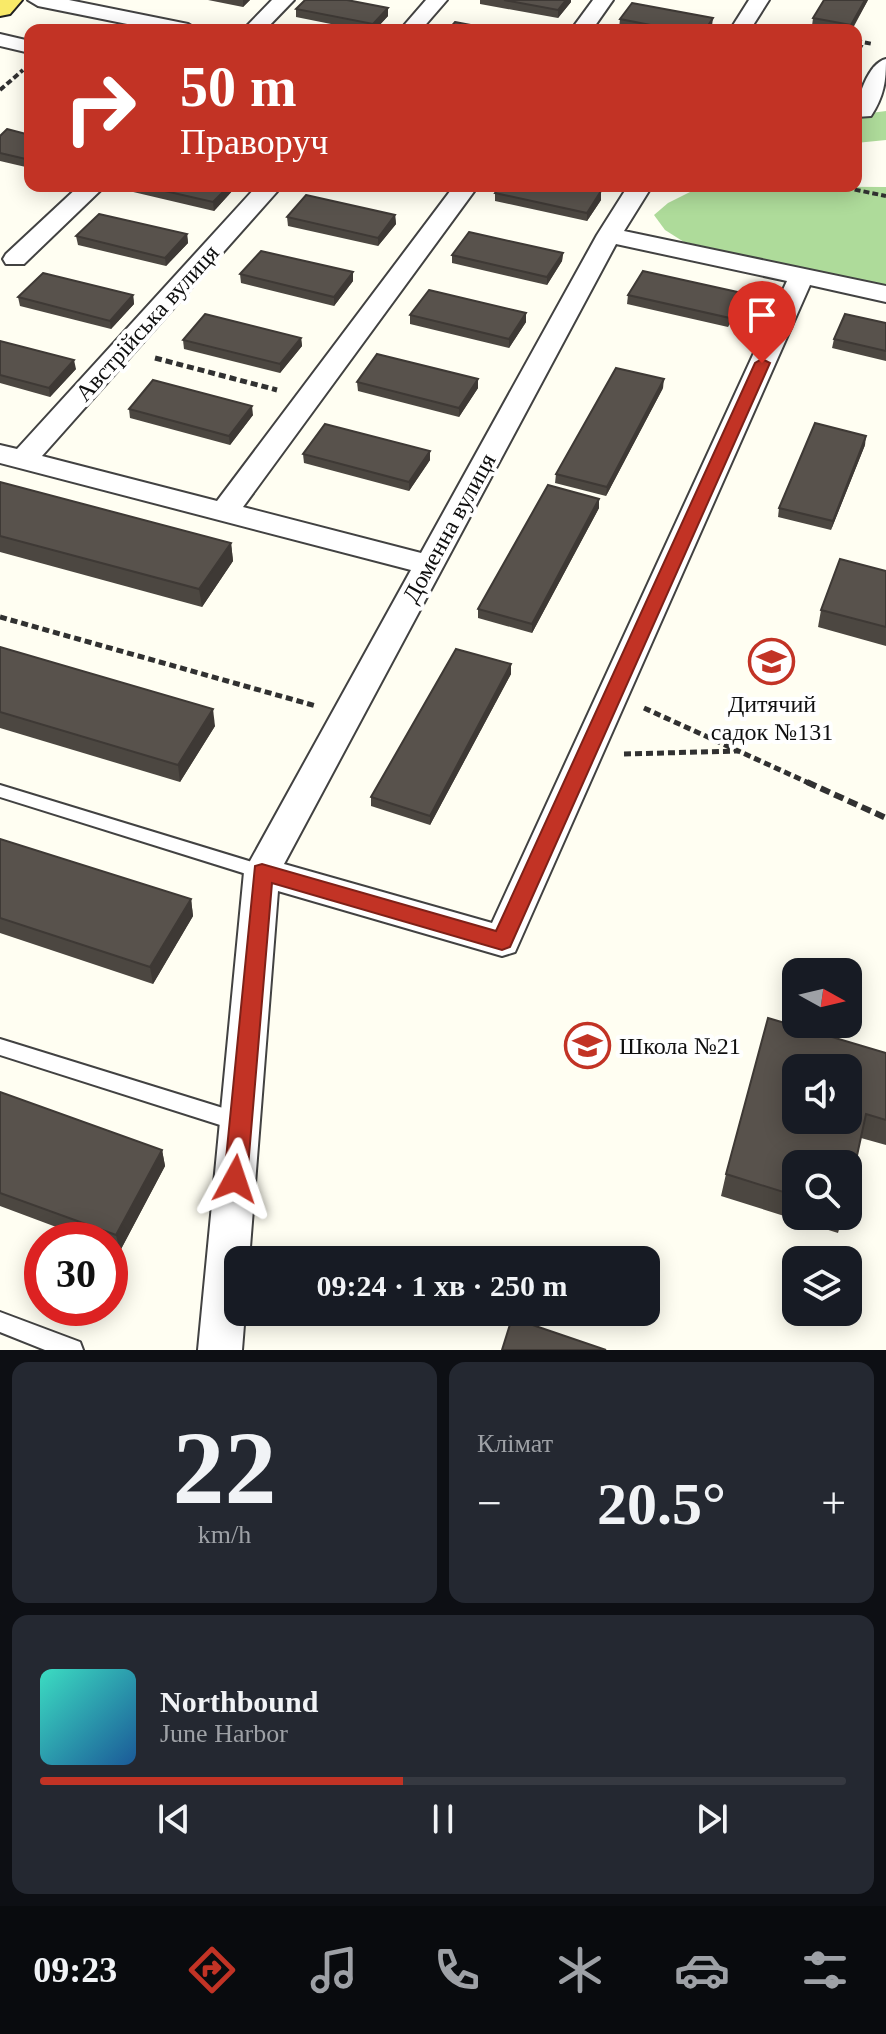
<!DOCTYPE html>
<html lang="uk">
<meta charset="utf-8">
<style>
:root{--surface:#171b24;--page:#242831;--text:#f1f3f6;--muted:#9ea1a6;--line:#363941;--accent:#c23325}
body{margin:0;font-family:Georgia,serif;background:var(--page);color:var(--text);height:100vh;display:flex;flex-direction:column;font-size:30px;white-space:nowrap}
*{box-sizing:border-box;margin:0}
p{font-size:26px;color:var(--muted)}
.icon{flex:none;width:44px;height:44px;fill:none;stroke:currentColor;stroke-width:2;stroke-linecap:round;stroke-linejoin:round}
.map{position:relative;height:1350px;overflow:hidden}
.sheet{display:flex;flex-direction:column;gap:12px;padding:12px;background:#0d0f14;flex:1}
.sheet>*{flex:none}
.banner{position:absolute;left:24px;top:24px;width:838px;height:168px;border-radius:16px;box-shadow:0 4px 20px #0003;background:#c23325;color:#fff;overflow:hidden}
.needle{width:52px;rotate:98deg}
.controls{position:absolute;left:782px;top:958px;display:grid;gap:16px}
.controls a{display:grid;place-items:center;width:80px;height:80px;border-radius:16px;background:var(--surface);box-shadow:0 4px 20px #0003;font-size:40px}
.speed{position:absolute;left:24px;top:1222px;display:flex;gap:16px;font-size:40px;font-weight:700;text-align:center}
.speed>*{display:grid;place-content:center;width:104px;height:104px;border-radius:50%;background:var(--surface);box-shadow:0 4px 20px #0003;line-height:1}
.speed .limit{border:12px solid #d22;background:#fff;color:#111}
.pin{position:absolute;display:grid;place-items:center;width:68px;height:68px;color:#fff;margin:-82px -34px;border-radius:50% 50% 50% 0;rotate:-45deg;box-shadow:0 0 8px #0007}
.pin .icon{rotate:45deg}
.me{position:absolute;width:88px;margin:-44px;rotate:5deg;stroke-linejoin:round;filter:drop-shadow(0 0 6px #0008)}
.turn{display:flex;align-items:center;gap:28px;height:168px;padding:0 24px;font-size:36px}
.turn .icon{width:104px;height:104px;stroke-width:2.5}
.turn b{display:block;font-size:56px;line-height:68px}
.big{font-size:60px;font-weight:700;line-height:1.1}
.sheet .widget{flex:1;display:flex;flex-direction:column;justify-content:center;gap:12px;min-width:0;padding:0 28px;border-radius:16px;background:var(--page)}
.sheet .dial{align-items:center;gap:0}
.dial b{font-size:104px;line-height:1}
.song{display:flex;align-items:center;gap:24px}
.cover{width:96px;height:96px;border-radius:12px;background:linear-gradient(135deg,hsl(170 70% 55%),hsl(210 70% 35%))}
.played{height:8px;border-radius:4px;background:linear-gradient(90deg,var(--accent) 45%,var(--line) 45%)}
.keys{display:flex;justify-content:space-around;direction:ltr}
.heat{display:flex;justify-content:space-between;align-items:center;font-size:44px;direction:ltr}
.sheet .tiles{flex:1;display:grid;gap:12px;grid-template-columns:1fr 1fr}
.widget:last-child{grid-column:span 2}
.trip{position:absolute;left:224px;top:1246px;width:436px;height:80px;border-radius:16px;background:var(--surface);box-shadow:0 4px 20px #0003;font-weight:700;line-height:80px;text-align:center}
.tab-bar{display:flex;height:128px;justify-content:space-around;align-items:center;background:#090b0e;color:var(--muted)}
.tab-bar .icon{width:56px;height:56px}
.tab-bar .on{color:var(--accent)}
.tab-bar b{font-size:36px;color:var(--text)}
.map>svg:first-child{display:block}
</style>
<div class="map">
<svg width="886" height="1350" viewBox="0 0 886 1350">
<rect width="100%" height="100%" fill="#fffef2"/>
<g fill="#aedb9a">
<path d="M886 111V140L856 143V115Z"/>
<path d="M702 186 886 187V286L684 242 665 230 654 215 668 203Z"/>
</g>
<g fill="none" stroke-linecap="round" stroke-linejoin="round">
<defs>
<g id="service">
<path d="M0 785 262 865 268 867 271 872 268 877 262 879 0 797Z"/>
<path d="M0 1039 239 1113 246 1116 249 1122 246 1128 239 1131 0 1055Z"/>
<path d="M0 1312 80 1342 83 1350H45L0 1332Z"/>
</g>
<g id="minor">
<path d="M28 0H69L188 24 198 30H157L38 6Z"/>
<path d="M272 0H294L265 30H243Z"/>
<path d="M426 0H447L421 30H400Z"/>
<path d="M593 0H613L592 30H571Z"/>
<path d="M749 0H769L750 30H730Z"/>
<path d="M0 34 30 41V53L0 46Z"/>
<path d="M886 59C886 81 884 96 871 116L856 117C856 100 868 63 886 59Z"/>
<path d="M79 186H105L24 264H6L3 259 6 254Z"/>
<path d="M257 186H282L42 456 217 501 454 186H478L243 507 421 553 597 235 628 186H652L624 231 886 286V302L810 285 515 952 502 956 278 891 249 1260H238V1312H245L242 1350H198L244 872 411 570 0 463V445L17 449ZM616 244 787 281 492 923 284 864Z"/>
</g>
<path id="primary" d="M0 0H22L10 14 0 16Z"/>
</defs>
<use href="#service" stroke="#424242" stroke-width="4"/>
<use href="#minor" stroke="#424242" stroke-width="4"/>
<use href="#primary" stroke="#202020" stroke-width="4"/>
<g stroke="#313131" stroke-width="4" stroke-dasharray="6 3" stroke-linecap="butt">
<path d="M776 26 799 30"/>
<path d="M856 41 873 44"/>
<path d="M0 90 23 70"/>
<path d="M837 186 886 196"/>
</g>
<g stroke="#313131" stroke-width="5" stroke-dasharray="7 4" stroke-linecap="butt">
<path d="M155 358 277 390"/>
<path d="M0 617 316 706"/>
<path d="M644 708 811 784"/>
<path d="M624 754 738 751"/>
</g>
<path stroke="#313131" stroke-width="6" stroke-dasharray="10 5" stroke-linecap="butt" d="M807 782 886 818"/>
<use href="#service" fill="#fff" fill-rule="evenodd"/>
<use href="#minor" fill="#fff" fill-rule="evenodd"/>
<use href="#primary" fill="#f9ea68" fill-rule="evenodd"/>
</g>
<g fill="#4c4741">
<path d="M208 0H250L243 7Z"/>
<path d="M480 0H571V2L558 18 480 4Z"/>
<path d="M868 0 852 30H833L812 26 813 18Z"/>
<path d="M388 8V16L375 30H361L296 17V9Z"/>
<path d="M620 19 712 26 709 30H632L619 28Z"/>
<path d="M30 135V168L0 161V136Z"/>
<path d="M128 186H234V189L214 211 129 191Z"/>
<path d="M601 191V200L587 221 495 201V193Z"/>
<path d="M395 215 396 224 378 246 288 226 287 217Z"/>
<path d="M187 234 188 243 166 266 78 245 76 236Z"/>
<path d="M563 253 562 261 547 285 452 263V255Z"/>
<path d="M353 272V281L334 306 241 283 240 274Z"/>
<path d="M133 295 134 304 111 329 20 306 18 297Z"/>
<path d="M628 295 741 302 728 327 627 304Z"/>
<path d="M526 313V322L509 348 410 324V315Z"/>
<path d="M886 323V361L832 348 834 339Z"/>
<path d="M301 338 302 346 280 373 184 349 183 340Z"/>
<path d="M0 341 76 369 50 397 0 383Z"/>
<path d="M357 382 478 388 459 417 358 391Z"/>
<path d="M663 388 606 496 555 483 556 474Z"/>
<path d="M129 409 253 415 230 445 130 418Z"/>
<path d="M865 445 831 530 778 517 779 508Z"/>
<path d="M430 451V460L409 491 304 463 303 454Z"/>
<path d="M0 482 231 543 233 561 202 607 0 552Z"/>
<path d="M599 499V508L532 633 478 618V609Z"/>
<path d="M886 571V646L818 627 821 610Z"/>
<path d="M0 647 215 726 180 782 0 728Z"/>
<path d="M511 664V674L430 825 371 806V797Z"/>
<path d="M0 839 191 899 193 916 153 984 0 933Z"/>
<path d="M886 1053V1145L861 1138 796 1164V1216H843L838 1233 721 1196 726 1174Z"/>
<path d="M0 1092 162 1150 165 1166 120 1251 110 1247V1240H91L0 1206Z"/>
</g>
<g fill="#3e3935">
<path d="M243 0H250L243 7Z"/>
<path d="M566 0H571V2L558 18V10Z"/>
<path d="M865 0H868L851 30V25Z"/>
<path d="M388 8V16L375 30H373V24Z"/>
<path d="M713 18 712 26 709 30H705Z"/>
<path d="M862 46 860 54 856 62V57Z"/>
<path d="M229 186H234V189L214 211 213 202Z"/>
<path d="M601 191V200L587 221V213Z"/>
<path d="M395 215 396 224 378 246V238Z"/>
<path d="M187 234 188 243 166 266 165 258Z"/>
<path d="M563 253 562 261 547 285V277Z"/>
<path d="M353 272V281L334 306V297Z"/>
<path d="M742 293 741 302 728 327 730 318Z"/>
<path d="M133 295 134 304 111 329 110 321Z"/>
<path d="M526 313V322L509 348V339Z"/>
<path d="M301 338 302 346 280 373V364Z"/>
<path d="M74 360 76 369 50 397 49 388Z"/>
<path d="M478 379V388L459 417V408Z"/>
<path d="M664 379 663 388 606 496 607 487Z"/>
<path d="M252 406 253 415 230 445 229 436Z"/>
<path d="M866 436 865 445 831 530 833 521Z"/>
<path d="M430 451V460L409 491V482Z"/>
<path d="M599 499V508L532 633V624Z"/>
<path d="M231 543 233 561 202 607 199 589Z"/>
<path d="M511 664V674L430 825V816Z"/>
<path d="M213 709 215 726 180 782 178 765Z"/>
<path d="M191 899 193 916 153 984 150 967Z"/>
<path d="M162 1150 165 1166 120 1251 116 1235Z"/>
</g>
<g fill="#58524c" stroke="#3e3935" stroke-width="2" fill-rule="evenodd">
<path d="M305 0H347L388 8 373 24 296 9Z"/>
<path d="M504 0H566L558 10Z"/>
<path d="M824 0H865L851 25 813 18Z"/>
<path d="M632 3 713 18 705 30H676L620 19Z"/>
<path d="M455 22 497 30H448Z"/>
<path d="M74 26 95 30H68Z"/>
<path d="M856 45 862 46 856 57Z"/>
<path d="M7 129 30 135V160L0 153V136Z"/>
<path d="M143 186H229L213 202Z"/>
<path d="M500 186H578L601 191 587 213 495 193Z"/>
<path d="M306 195 395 215 378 238 287 217Z"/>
<path d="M99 214 187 234 165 258 76 236Z"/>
<path d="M469 232 563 253 547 277 452 255Z"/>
<path d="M261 251 353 272 334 297 240 274Z"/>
<path d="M643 271 742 293 730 318 628 295Z"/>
<path d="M43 273 133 295 110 321 18 297Z"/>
<path d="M429 290 526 313 509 339 410 315Z"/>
<path d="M205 314 301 338 280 364 183 340Z"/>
<path d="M845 314 886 323V351L834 339Z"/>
<path d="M0 341 74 360 49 388 0 375Z"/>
<path d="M377 354 478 379 459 408 357 382Z"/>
<path d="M616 368 664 379 607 487 556 474Z"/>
<path d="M153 380 252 406 229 436 129 409Z"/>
<path d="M815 423 866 436 833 521 779 508Z"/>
<path d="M325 424 430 451 409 482 303 454Z"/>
<path d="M0 482 231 543 199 589 0 536Z"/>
<path d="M548 485 599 499 532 624 478 609Z"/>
<path d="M840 559 886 571V627L821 610Z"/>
<path d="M0 647 213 709 178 765 0 712Z"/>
<path d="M456 649 511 664 430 816 371 797Z"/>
<path d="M0 839 191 899 150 967 0 918Z"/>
<path d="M768 1018 886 1053V1120L866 1114 848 1197V1164H796V1196L726 1174ZM796 1068H848V1120H796Z"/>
<path d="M0 1092 162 1150 116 1235 0 1193Z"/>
<path d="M512 1318 606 1350H502Z"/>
</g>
<path fill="#c23325" stroke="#7e2118" stroke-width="2" d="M762 359 770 363 510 947 502 950 272 883 247 1179 244 1187 235 1190 227 1187 224 1179 255 866 262 864 496 931 755 363Z"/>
<defs>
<symbol id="school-ring" viewBox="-11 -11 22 22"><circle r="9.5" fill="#fff" stroke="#c23325" stroke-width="1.5"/><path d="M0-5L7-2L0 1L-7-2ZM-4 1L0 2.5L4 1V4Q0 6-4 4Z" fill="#c23325"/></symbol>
</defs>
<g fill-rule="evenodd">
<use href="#school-ring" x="746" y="636" width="51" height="51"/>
<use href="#school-ring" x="562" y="1020" width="51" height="51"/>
</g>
<g text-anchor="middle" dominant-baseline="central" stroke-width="8" stroke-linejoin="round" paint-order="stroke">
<g font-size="24" fill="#0f0f0f" stroke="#fff">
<text transform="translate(147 323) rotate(-48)">Австрійська вулиця</text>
<text transform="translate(449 528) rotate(-61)">Доменна вулиця</text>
</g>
<g font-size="24" fill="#0f0f0f" stroke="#fff">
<text x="772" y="704">Дитячий<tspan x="772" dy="28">садок №131</tspan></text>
<text x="619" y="1046" text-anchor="start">Школа №21</text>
</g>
</g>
</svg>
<div class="controls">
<a><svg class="needle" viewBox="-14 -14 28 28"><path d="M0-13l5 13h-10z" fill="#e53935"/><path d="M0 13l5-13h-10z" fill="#9ea1a6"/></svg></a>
<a><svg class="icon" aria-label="sound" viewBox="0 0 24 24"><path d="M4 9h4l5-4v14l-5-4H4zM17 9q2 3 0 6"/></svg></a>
<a><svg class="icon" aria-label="search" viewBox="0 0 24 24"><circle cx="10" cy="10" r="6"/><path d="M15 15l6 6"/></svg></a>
<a><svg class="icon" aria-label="layers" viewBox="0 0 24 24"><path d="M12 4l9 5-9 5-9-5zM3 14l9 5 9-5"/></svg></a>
</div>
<div class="speed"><div class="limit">30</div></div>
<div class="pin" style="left:762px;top:363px;background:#d93025"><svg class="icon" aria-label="arrive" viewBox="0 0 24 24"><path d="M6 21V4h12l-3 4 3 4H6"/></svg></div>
<svg class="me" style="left:235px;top:1179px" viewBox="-20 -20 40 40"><path d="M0-17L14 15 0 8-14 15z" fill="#c23325" stroke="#fff" stroke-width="4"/></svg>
<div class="trip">09:24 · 1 хв · 250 m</div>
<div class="banner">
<div class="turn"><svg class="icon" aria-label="right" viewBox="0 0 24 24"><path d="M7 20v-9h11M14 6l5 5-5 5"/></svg><div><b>50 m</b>Праворуч</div></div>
</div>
</div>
<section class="sheet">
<div class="tiles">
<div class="widget dial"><b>22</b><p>km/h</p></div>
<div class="widget"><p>Клімат</p>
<div class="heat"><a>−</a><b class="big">20.5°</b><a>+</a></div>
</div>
<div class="widget">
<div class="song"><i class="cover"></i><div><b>Northbound</b><p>June Harbor</p></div></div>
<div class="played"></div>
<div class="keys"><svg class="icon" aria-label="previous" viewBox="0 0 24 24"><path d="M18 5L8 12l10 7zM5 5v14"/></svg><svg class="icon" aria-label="pause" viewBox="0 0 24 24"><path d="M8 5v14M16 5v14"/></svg><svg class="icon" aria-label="next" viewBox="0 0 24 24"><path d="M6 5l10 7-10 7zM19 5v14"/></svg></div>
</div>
</div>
</section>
<nav class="tab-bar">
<b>09:23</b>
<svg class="icon on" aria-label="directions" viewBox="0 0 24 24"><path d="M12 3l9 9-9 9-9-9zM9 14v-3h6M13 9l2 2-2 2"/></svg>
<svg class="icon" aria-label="music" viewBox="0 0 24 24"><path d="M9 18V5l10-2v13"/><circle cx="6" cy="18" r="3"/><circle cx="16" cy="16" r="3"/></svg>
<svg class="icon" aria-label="phone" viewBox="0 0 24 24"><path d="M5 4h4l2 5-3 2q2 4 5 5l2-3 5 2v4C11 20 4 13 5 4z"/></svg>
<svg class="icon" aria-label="climate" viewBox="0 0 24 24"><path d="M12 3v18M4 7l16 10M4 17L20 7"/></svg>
<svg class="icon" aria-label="car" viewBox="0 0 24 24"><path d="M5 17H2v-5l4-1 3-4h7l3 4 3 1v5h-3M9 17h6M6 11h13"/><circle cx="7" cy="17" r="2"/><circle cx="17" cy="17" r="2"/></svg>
<svg class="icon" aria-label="filters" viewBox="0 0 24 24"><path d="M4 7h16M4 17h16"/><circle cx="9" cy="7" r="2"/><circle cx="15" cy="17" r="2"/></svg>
</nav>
